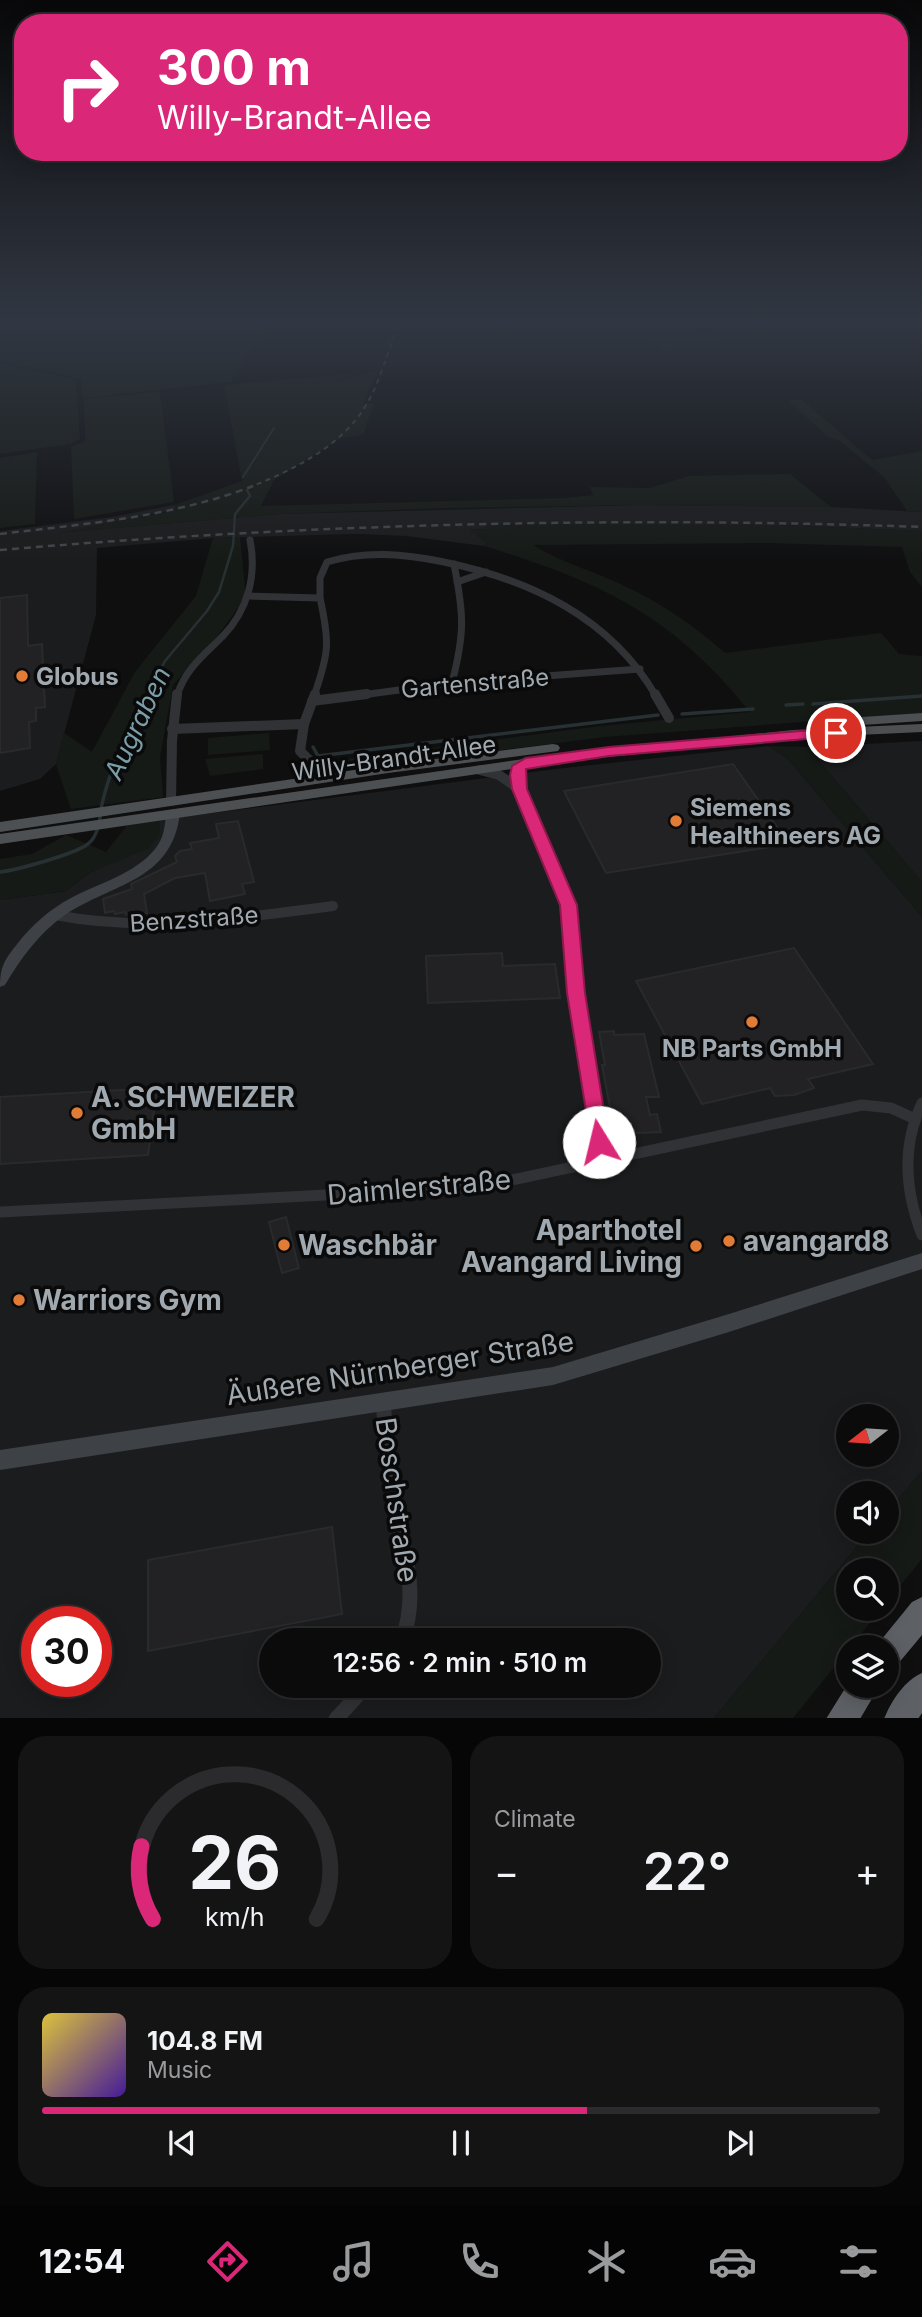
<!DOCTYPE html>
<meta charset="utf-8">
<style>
:root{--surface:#0b0b0c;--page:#141415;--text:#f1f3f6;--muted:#9a9b9d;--line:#2b2b2d;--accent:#db2777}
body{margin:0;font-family:Inter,sans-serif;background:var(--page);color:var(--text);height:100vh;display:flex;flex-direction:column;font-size:26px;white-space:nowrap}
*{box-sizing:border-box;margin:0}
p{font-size:23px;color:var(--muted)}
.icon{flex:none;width:38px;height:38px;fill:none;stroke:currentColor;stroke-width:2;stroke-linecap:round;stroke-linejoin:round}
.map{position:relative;height:1718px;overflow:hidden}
.drawer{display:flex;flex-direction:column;gap:18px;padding:18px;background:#060607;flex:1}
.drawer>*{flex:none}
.hud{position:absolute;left:14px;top:14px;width:894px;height:147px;border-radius:28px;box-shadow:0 4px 18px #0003,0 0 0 2px var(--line);background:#db2777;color:#fff;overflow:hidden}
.needle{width:46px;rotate:253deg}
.controls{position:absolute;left:836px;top:1404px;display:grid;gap:14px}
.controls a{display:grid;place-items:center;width:63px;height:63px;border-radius:50%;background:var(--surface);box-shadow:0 4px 18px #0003,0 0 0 2px var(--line);font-size:35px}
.speed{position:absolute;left:21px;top:1606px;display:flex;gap:14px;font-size:35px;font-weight:700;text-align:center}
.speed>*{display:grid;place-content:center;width:91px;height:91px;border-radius:50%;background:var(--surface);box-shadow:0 4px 18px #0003,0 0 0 2px var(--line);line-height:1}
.speed .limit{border:10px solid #d22;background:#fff;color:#111}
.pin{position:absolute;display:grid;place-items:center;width:60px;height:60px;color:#fff;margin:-30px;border:4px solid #fff;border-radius:50%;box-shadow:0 2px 7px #0007}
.me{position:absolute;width:77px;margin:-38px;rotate:351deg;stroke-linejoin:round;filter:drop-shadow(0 0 5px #0008)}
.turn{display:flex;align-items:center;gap:24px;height:147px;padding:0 28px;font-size:32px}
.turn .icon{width:91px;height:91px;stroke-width:2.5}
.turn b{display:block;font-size:49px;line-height:60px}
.big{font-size:52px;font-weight:600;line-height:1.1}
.drawer .card{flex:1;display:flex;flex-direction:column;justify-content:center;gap:10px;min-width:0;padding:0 24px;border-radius:28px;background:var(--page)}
.drawer .dial{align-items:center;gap:0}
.dial svg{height:182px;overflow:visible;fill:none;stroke:var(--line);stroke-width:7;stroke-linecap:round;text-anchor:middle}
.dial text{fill:var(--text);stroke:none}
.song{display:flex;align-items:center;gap:21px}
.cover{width:84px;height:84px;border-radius:10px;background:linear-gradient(135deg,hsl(50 70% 55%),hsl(260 70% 35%))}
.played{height:7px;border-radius:4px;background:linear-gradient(90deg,var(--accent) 65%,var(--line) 65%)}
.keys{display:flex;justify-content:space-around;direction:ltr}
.heat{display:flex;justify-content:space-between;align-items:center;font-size:38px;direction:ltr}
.drawer .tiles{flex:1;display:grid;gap:18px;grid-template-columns:1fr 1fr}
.card:last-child{grid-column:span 2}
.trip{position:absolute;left:259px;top:1628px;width:402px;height:70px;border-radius:35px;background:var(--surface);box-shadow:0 4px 18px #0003,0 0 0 2px var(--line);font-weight:600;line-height:70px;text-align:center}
.tab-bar{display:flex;height:112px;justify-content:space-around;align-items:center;background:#040405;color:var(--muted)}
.tab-bar .icon{width:49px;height:49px}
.tab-bar .on{color:var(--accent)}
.tab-bar b{font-size:32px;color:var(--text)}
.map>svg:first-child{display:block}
</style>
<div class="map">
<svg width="922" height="1719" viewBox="0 0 922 1719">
<rect width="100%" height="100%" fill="#0f0f10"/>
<g fill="#1b1c1d" fill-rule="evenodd">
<path d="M174 505 178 509 66 532 279 514 641 505 831 507 922 512V531L779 525H489L485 529 471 530 487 543 484 546 406 536 358 534 213 538 97 548 96 615 56 764 40 779 0 791V531L112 517Z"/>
<path d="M922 741V882L807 747Z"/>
<path d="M768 746 787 758 922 917V1471L887 1512V1493H849V1531H870L714 1718H0V900L66 891 91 872 118 859 159 820 564 768ZM849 1416H887V1454H849ZM37 1622H96V1682H37ZM271 1640H649V1685H271Z"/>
</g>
<g fill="#161a16">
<path d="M0 323H266L231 382 83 398 80 378 0 361Z"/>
<path d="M714 333 719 336C698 341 679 350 659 352L655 336Z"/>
<path d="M0 363 76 380 80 439 71 444 0 454Z"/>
<path d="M378 370 363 403 374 404 363 435 342 438 274 480 261 506 564 498 593 495 590 487 649 488 689 476 790 474 831 507 641 505 448 508 279 514 57 533 177 510 174 505 242 481 224 385 361 373 336 380 340 381Z"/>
<path d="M160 392 174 502 74 519 71 446 85 442 84 399Z"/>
<path d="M788 400H802L872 460 922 451V512L907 511 884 477 840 441 828 437Z"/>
<path d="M37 452 35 524 0 528V458Z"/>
<path d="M617 524 779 525 922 531V587L910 572 902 547 768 543 533 545C555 559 578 566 602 576 649 595 688 620 725 653L881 633 899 654 922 656V713L605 737 303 775 302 765 599 726 750 712C672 615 601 582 484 546L487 543 470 530 485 529 489 525Z"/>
<path d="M240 537 246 597 219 634 173 685 160 757 163 797 71 809 56 764 64 733 92 752 135 672 196 596 213 538Z"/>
<path d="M269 733 270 750 208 755V738Z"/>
<path d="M768 746 807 747 922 882V917L787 758Z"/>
<path d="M263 754V769L210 776 205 759Z"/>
<path d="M159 820 160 834 148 849 91 872 66 891 0 900V859L32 854 66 835 106 852 129 823Z"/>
<path d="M922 1471V1559L887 1602V1570H849V1608H882L793 1718H714L870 1531H887V1512Z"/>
</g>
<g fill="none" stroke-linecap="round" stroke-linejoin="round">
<path stroke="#273032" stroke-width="2" d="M243 477 274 428"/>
<path stroke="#273032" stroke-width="2.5" d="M146 696 165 661 207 611 219 592 233 546 235 514 250 496 247 490"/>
<g stroke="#273032" stroke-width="3.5">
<path d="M813 704 922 696"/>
<path d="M786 705 803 704"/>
<path d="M682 714 753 709"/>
<path d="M313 747 318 756 658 715"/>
<path d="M115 766 130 762"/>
<path d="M0 872C17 870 75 854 88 844 99 836 100 817 102 804 110 769 130 726 147 694"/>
</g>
</g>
<g fill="#222224" stroke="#292a2c" stroke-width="2">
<path d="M27 595 28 646 42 644 45 707 36 708V721L29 722 30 748 0 753V598Z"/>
<path d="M733 764 789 844 606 873 564 791Z"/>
<path d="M238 821 254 882 242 884 245 894 210 901 205 873 175 878 144 894 147 913 137 916 136 912 126 915 125 912 115 914 114 911 105 913 103 899 132 889 131 884 177 862 175 856 180 851 192 849 190 843 219 838 216 824Z"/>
<path d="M794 948 873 1064 808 1079 814 1088 794 1095 775 1096 770 1088 702 1104 636 981Z"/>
<path d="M502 953 503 966 555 964 560 998 428 1003 426 956Z"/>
<path d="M614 1031V1035L644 1034 659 1097H646L650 1115 657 1114 661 1132 615 1134 602 1065H605L599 1032Z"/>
<path d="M157 1088 148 1155 0 1164V1097Z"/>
<path d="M286 1217 299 1268 282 1273 269 1222Z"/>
<path d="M332 1527 342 1614 148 1651V1560Z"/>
</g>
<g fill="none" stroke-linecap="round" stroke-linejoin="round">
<g stroke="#303235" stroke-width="7">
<path d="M457 582 486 572"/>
<path d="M247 596 320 598C330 643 329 653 314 696"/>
<path d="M320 598V578L327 562C366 550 405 554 444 562 530 580 610 617 656 696"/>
<path d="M452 683C465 632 464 615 454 564"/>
<path d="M177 696C185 669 204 655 223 636 248 610 257 575 250 540"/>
<path d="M354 696 452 683 640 669"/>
</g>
<g stroke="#303235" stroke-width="10">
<path d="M655 694 669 718"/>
<path d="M312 701 367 694"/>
<path d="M172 729 304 724"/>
<path d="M310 761 300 751 304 724 315 694"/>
<path d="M526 762 519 766V789L569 904 575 959"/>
<path d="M480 770 499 775 519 789"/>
<path d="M171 801 172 741 177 694"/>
<path d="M55 915C149 933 239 918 333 906"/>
</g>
<g stroke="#303235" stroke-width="11">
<path d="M574 958 583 1042 599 1142 607 1160"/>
<path d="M922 1103C901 1147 905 1191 922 1235"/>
<path d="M0 1212 480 1187 862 1105 891 1108 913 1118"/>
</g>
<g stroke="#303235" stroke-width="15">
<path d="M383 1402C386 1436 389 1470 395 1503 403 1550 420 1593 402 1640"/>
<path d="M336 1719 367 1685"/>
</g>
<g fill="#3e4145" fill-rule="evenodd">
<path d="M173 809 180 813C172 882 112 883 65 915 39 933 21 958 5 985L0 987C0 966 5 959 18 943 32 925 50 909 71 898 99 883 135 874 155 849 164 838 165 826 166 813Z"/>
<path d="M922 1253V1269L729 1332 553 1385 0 1470V1450L553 1367 729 1314Z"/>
</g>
<g fill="#4d5053" fill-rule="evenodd">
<path d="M922 713V721L862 725 855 721 862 717Z"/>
<path d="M922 724V732L793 738 559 762 0 844V834L559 754 793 730Z"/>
<path d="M553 744 558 745 560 748 558 751 388 773 0 832V822L388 765Z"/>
</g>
<g fill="#5d6165" fill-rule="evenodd">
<path d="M922 1597V1635L897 1665 887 1670V1647H876L877 1645 912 1602Z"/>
<path d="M922 1673V1713L918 1719H884C891 1701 905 1680 922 1673Z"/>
<path d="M849 1682V1685H880L860 1719H826Z"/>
</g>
<path stroke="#43464a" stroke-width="2" stroke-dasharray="5 4.5" stroke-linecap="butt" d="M248 488C295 469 344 446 369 400 382 375 389 349 398 323"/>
<g stroke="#43464a" stroke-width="2.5" stroke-dasharray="7 5" stroke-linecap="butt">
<path d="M0 534C84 524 173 517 253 486"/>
<path d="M0 550C307 524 614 516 922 527"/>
</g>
</g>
<linearGradient id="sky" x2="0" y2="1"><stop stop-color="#080809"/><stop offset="0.57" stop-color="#313742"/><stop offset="1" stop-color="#313742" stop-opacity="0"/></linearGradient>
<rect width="922" height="564" fill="url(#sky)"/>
<path fill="#db2777" stroke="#8e194d" stroke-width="2" d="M836 728 843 733 841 736 609 756 526 769 527 789 577 905 585 993 609 1142 606 1148 599 1150 592 1148 567 993 560 905 512 789 510 775 512 766 526 758 609 747Z"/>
<g fill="#e17c36" stroke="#0a0a0b" stroke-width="2.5">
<circle cx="22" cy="676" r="7"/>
<circle cx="676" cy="821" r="7"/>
<circle cx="752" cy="1022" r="7"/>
<circle cx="77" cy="1113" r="7"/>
<circle cx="729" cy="1241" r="7"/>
<circle cx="284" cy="1245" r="7"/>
<circle cx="696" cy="1246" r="7"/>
<circle cx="19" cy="1300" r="7"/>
</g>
<g text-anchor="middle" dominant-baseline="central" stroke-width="7" stroke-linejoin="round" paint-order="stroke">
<g font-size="24" font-weight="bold" fill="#a1a9b0" stroke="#0a0a0b" text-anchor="start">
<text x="36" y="676">Globus</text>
<text x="690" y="807">Siemens<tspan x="690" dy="28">Healthineers AG</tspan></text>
<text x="752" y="1048" text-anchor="middle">NB Parts GmbH</text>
</g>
<g font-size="24" fill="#a1a9b0" stroke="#0a0a0b">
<text transform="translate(475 683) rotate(-5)">Gartenstraße</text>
<text transform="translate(394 758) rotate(-8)">Willy-Brandt-Allee</text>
<text transform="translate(194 919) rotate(-4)">Benzstraße</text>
</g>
<g font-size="26" font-style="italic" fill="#7a9fa9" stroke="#0a0a0b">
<text transform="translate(137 723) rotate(-65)">Augraben</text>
</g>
<g font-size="28" font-weight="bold" fill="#a1a9b0" stroke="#0a0a0b" text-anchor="start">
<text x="91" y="1097">A. SCHWEIZER<tspan x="91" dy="32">GmbH</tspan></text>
<text x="682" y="1230" text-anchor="end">Aparthotel<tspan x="682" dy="32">Avangard Living</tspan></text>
<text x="743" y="1241">avangard8</text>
<text x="298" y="1245">Waschbär</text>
<text x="33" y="1300">Warriors Gym</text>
</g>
<g font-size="28" fill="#a1a9b0" stroke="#0a0a0b">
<text transform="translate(419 1187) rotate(-5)">Daimlerstraße</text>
<text transform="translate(400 1368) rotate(-9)">Äußere Nürnberger Straße</text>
<text transform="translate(397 1500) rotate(82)">Boschstraße</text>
</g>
</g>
</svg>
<div class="controls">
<a><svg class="needle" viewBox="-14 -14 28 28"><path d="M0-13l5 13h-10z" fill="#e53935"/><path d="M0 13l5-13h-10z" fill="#9a9b9d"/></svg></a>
<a><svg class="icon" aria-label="sound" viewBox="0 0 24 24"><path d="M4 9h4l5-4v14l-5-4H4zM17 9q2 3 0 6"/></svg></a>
<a><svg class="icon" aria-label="search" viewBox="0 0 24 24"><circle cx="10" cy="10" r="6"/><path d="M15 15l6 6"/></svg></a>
<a><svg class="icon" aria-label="layers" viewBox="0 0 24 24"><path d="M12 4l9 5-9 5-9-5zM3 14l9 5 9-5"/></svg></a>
</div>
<div class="speed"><div class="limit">30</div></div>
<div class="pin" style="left:836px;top:733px;background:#d93025"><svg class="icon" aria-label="arrive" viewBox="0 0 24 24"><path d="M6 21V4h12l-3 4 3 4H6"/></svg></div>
<svg class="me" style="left:599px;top:1142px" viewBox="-20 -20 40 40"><circle r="19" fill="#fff"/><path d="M0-13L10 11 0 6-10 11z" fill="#db2777"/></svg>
<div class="trip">12:56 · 2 min · 510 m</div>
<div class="hud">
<div class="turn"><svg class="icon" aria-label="right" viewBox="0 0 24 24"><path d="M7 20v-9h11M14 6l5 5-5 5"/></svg><div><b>300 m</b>Willy-Brandt-Allee</div></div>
</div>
</div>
<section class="drawer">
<div class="tiles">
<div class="card dial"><svg viewBox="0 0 100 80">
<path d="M14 69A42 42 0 1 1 86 69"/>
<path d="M14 69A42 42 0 0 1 9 37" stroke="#db2777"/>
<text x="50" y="56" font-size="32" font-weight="700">26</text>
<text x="50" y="72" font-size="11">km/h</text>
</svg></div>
<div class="card"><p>Climate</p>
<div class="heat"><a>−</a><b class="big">22°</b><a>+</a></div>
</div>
<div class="card">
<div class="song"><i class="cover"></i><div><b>104.8 FM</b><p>Music</p></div></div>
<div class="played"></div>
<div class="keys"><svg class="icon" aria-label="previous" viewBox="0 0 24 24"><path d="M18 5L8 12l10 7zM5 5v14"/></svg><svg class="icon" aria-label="pause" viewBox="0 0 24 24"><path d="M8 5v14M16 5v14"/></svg><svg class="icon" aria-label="next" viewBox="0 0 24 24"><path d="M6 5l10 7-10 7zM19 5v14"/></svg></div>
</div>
</div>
</section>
<nav class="tab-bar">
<b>12:54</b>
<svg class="icon on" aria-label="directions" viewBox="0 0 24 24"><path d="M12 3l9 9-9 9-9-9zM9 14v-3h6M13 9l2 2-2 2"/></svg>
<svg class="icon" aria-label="music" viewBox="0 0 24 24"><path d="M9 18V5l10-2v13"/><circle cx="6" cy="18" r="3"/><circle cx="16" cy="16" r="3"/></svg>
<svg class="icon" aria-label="phone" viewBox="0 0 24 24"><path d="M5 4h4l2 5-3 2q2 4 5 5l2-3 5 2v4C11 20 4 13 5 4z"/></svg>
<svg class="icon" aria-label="climate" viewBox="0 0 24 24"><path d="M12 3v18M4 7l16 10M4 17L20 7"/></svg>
<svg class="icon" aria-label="car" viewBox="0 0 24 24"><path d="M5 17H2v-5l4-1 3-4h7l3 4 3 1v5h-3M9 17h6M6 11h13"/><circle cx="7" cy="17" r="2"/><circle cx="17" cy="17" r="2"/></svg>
<svg class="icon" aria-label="filters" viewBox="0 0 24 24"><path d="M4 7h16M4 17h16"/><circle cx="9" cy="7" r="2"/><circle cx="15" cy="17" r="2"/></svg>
</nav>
